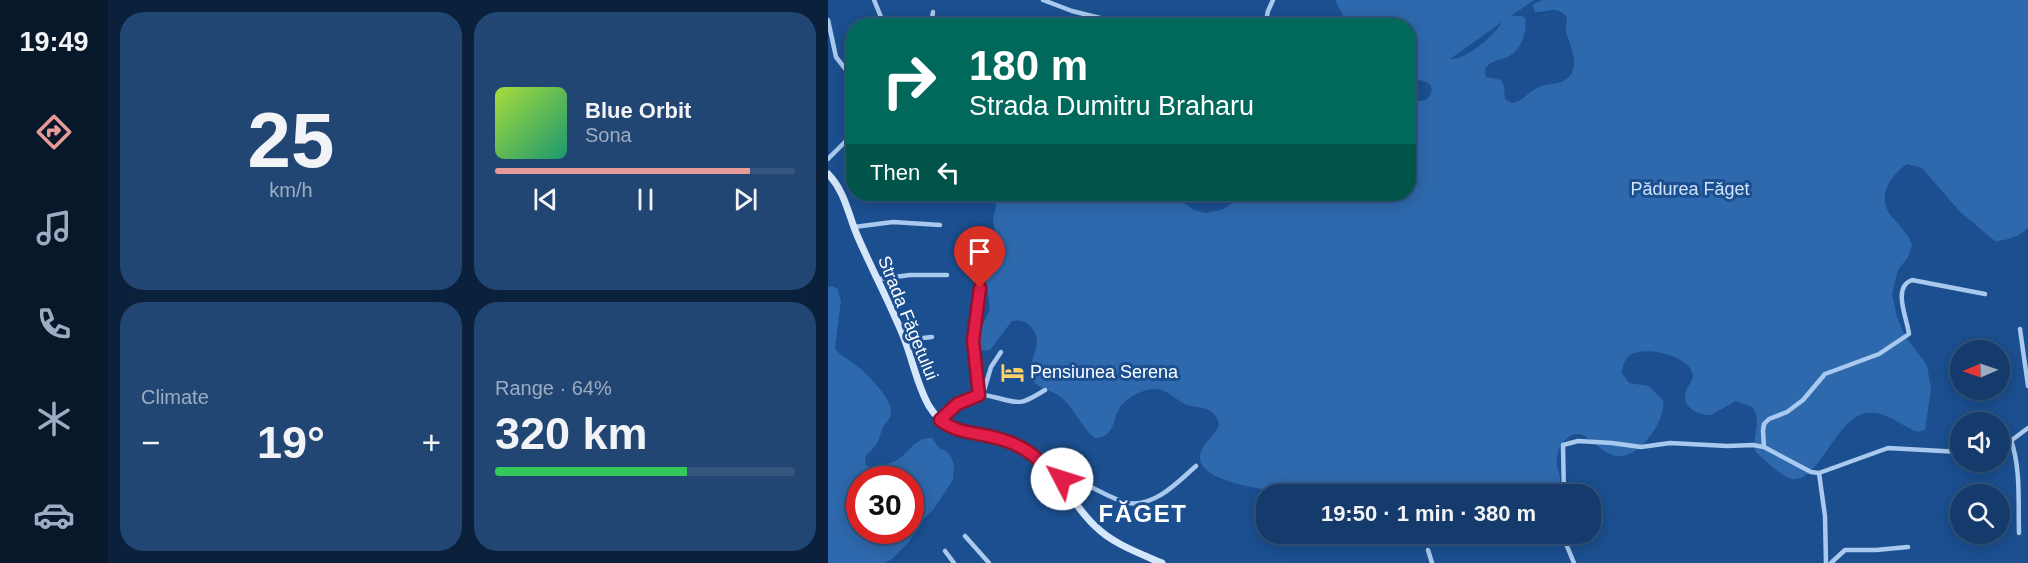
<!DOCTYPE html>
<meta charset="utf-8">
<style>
:root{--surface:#143b6b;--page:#214673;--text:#f1f3f6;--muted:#9dadc1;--line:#33557e;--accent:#e69b98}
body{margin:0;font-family:Helvetica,sans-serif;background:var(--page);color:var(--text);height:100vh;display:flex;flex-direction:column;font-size:22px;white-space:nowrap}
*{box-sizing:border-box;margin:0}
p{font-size:20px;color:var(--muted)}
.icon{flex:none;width:33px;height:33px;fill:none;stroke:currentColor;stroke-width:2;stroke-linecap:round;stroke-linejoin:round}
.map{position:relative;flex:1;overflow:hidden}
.side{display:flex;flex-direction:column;gap:12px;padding:12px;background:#0b203b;width:720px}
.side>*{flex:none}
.banner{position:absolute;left:18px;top:18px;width:570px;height:183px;border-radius:24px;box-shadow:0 3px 15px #0003,0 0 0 2px var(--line);background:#00695c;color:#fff;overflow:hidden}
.needle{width:39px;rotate:268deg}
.fabs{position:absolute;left:1122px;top:340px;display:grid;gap:12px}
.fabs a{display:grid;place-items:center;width:60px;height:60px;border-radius:50%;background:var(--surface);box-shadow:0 3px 15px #0003,0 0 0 2px var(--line);font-size:30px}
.speed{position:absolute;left:18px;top:466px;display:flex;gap:12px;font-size:30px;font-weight:700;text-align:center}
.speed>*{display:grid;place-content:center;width:78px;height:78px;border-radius:50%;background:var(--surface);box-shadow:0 3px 15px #0003,0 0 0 2px var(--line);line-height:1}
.speed .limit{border:9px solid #d22;background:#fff;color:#111}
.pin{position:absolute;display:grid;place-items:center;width:51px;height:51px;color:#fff;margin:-62px -26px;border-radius:50% 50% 50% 0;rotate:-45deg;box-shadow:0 0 6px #0007}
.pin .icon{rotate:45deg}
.me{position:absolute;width:66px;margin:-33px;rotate:310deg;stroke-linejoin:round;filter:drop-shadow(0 0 4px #0008)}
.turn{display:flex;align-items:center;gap:21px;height:126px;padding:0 24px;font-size:27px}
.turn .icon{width:78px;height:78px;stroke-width:2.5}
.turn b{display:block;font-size:42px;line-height:51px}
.then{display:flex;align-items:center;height:57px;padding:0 24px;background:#0003;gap:12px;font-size:22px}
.big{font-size:45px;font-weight:700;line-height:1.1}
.side .tile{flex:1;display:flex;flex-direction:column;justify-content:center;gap:9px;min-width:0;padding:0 21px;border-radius:24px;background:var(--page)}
.side .dial{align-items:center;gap:0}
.dial b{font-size:78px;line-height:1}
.song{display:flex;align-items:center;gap:18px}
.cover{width:72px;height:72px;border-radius:9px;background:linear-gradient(135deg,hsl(80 70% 55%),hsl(160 70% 35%))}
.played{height:6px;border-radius:3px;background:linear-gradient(90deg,var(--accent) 85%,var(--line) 85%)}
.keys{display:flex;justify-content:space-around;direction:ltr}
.heat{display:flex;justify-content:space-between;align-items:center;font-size:33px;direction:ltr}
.charge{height:9px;border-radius:4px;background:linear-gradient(90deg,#34c759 64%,var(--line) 0)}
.side .tiles{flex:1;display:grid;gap:12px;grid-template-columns:repeat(2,1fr)}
.trip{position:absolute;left:428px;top:484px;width:345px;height:60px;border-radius:24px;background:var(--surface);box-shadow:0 3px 15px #0003,0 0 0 2px var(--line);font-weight:700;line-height:60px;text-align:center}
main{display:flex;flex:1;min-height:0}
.tabs{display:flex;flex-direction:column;width:108px;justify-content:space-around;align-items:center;background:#08182b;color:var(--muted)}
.tabs .icon{width:42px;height:42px}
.tabs .current{color:var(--accent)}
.tabs b{font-size:27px;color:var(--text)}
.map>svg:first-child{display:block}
</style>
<main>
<nav class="tabs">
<b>19:49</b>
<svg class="icon current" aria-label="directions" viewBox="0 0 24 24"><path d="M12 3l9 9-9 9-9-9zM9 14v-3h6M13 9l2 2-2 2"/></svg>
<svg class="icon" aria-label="music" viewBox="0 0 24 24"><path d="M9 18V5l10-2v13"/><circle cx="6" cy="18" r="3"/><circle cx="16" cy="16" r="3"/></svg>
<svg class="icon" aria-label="phone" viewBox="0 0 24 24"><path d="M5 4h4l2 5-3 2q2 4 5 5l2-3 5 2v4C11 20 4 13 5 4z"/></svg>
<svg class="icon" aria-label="climate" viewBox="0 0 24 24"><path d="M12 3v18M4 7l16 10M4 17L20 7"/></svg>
<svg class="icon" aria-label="car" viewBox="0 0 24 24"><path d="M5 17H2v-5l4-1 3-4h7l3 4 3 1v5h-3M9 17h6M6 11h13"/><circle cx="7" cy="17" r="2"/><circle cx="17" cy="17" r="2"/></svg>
</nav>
<section class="side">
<div class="tiles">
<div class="tile dial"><b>25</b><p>km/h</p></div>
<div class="tile">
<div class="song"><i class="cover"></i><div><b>Blue Orbit</b><p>Sona</p></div></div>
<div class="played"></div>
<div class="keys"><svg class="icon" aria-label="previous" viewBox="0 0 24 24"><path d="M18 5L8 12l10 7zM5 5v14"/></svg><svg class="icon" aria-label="pause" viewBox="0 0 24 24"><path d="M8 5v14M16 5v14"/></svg><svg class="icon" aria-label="next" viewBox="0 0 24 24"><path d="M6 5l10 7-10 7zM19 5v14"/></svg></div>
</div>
<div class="tile"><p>Climate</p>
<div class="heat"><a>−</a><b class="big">19°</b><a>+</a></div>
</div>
<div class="tile"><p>Range · 64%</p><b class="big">320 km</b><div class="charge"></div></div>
</div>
</section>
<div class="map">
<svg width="1200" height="563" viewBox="0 0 1200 563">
<rect width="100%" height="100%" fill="#1b4f8f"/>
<g fill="#2e69ad" fill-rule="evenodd">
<path d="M507 0H706L683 16H694L697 18C700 32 692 53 677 58 668 61 663 61 657 69L658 77 673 80 676 87 677 99 683 103C695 102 701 91 711 87 719 84 727 84 733 82 756 72 743 48 738 32 736 24 744 18 733 12 724 7 716 13 707 12L704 5 714 0H1200V228C1191 236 1179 241 1167 241L1132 212 1094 168 1079 164C1061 177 1048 197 1064 217 1072 226 1080 233 1084 245L1080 257 1070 270 1064 294 1069 317 1077 336 1099 365 1103 390 1097 430 1090 432C1073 426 1058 410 1038 413 1007 419 990 484 964 479 954 477 935 459 927 451 924 436 935 419 924 407L908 401 883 415C873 416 856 409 857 396 857 390 863 383 865 377 865 356 816 344 801 356 796 360 795 366 794 373L801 383 821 386 835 400C839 420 810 460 789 456 775 454 765 440 753 434 737 433 727 450 729 465 730 472 734 478 731 485 729 489 728 489 724 491H699L689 495H541C532 478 510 482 500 495 485 495 467 498 453 495 448 494 445 490 440 490 425 488 371 479 372 457 373 444 387 436 391 425 389 410 377 408 364 406 350 404 341 389 327 389 314 389 298 398 291 409 284 421 287 437 267 438 254 429 247 409 234 398 225 390 209 389 203 378 195 365 221 343 201 325 196 320 191 320 184 321L162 350 154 351 148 337 162 310 158 279 165 252 167 232 165 220 170 194H330L337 198 353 201 366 210 377 213 393 210 420 194H580L581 103 598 100C608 91 604 81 591 80L581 87 580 26 509 25 519 23ZM674 22C668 34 637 61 622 59Z"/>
<path d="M3 286 10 289 13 301 7 348C13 357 21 359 29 366 39 374 66 400 63 414 62 420 56 424 54 430 48 447 50 443 37 457L38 465C44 469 49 467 56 465 61 463 65 463 69 460 82 452 87 437 104 438L111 448 118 451 123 457 126 464 125 480 105 510 93 521 81 542 64 559 57 563H0V287ZM32 480H82V531H32Z"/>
<path d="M510 534H563C561 535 556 539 554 539 550 541 518 543 514 541Z"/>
</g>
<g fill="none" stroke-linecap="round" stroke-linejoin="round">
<g stroke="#a9c9ee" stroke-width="4.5">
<path d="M46 0 55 22"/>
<path d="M215 0 244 11 276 19 287 26"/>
<path d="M0 20 8 57 19 71 26 91"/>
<path d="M103 26 105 12"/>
<path d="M437 26 440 11 445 0"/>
<path d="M0 159 26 133"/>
<path d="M26 227 65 222 112 225"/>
<path d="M51 279 82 275H119"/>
<path d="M1192 329 1200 386"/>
<path d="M77 340 104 337"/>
<path d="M155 394 163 367 173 352"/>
<path d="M151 395 145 341 152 288"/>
<path d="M112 419C123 410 136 397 151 395 157 394 164 397 170 398 194 405 196 403 217 390"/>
<path d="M1183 440C1193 469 1190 502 1191 533"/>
<path d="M936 447 935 431 936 424 941 419 959 412 975 400 997 374 1051 354 1081 334C1079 318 1064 287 1084 280L1157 294"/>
<path d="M1172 449 1200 428"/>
<path d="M991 473 997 516 998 563"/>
<path d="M230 480C240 477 248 480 257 484 270 490 286 500 300 503 327 507 350 482 368 466"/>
<path d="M736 495 735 445 750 441 784 443 813 447 842 443 899 446 925 445 936 447 983 472 991 473 1060 448 1132 452"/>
<path d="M734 534 746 563"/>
<path d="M137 536 161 563"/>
<path d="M600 550 604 563"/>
<path d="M117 551 126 563"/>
<path d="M1003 563 1017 550H1048L1080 547"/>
</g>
<path stroke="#d6e6fa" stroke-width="7" d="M0 174C17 191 20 214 29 235 44 270 62 303 76 338 85 361 89 385 101 406 116 431 134 430 159 435 173 438 189 444 201 451 230 469 243 504 267 526 285 544 311 553 334 563"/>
</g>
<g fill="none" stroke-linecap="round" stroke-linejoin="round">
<defs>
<path id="route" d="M152 288 145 341 151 395 129 404 112 420C127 432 142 432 160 436 194 443 208 455 230 480L234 479"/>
</defs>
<use href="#route" stroke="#92132f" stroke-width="15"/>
<use href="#route" stroke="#e11d48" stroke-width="10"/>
</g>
<defs>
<symbol id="hotel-bare" viewBox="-9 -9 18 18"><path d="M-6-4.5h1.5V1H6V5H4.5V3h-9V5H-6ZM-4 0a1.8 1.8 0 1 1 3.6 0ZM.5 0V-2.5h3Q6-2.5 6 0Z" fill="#ffd166" stroke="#1b4f8f" stroke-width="2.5" paint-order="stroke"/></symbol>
</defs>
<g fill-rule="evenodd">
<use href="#hotel-bare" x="168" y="356" width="33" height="33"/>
</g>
<g text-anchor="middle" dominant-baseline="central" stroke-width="6" stroke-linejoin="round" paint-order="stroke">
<g font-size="18" fill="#cfe3fa" stroke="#1b4f8f">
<text x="862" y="189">Pădurea Făget</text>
</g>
<g font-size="18" fill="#fff" stroke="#1b4f8f">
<text transform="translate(80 318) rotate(68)">Strada Făgetului</text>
</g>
<g font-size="18" fill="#fff" stroke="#1b4f8f" text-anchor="start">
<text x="202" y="372">Pensiunea Serena</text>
</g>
<g font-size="24" font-weight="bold" letter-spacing="1.5" fill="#fff" stroke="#1b4f8f">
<text x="315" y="513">FĂGET</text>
</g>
</g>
</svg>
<div class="fabs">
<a><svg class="needle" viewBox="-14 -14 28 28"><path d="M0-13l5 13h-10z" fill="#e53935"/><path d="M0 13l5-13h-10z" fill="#9dadc1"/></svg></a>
<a><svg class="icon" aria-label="sound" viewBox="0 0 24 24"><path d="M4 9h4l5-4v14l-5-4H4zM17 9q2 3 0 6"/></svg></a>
<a><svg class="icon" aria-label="search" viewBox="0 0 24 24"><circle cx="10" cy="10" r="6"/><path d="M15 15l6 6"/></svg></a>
</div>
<div class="speed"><div class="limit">30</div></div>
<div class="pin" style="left:152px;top:288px;background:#d93025"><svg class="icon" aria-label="arrive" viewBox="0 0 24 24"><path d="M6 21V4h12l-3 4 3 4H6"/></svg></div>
<svg class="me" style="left:234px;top:479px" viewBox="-20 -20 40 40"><circle r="19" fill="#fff"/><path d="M0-13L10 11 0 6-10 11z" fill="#e11d48"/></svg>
<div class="trip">19:50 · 1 min · 380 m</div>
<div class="banner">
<div class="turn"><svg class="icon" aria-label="right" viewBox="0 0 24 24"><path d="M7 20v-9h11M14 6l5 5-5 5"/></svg><div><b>180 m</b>Strada Dumitru Braharu</div></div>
<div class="then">Then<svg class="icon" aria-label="left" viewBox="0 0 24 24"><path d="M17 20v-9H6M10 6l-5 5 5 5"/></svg></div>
</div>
</div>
</main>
